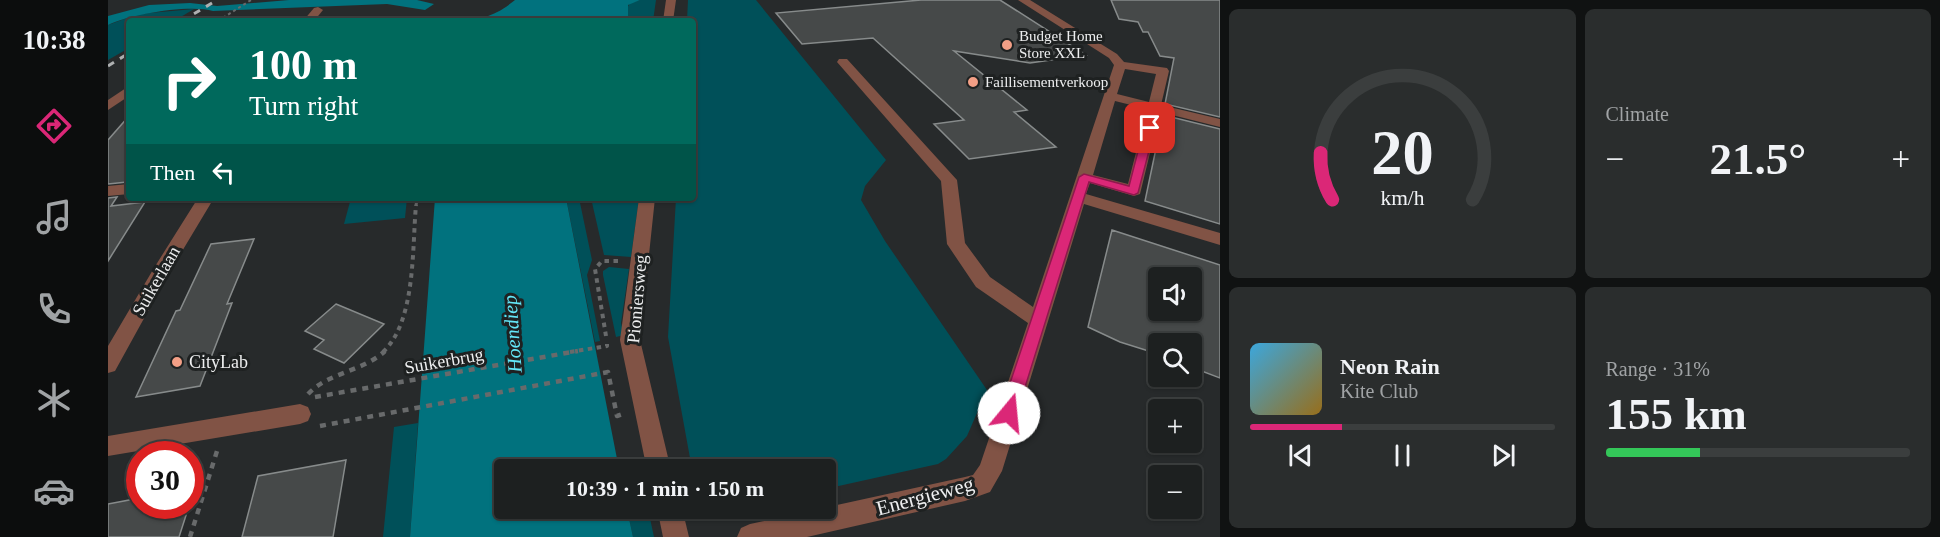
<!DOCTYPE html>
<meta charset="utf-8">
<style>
:root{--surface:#1d2020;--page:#2a2d2d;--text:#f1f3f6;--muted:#a0a3a5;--line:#3b3e3e;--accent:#db2777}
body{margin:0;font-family:Georgia,serif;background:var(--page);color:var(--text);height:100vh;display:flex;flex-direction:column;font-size:22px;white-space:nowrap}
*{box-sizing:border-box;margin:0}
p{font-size:20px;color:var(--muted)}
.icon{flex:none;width:33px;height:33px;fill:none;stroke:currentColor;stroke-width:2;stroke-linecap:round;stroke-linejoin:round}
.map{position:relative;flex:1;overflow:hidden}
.panel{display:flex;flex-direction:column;gap:9px;padding:9px;background:#101212;width:720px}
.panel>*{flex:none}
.guide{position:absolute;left:18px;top:18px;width:570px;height:183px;border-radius:6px;box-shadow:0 2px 4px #0004,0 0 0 2px var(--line);background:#00695c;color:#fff;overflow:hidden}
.buttons{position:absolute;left:1040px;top:267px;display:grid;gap:12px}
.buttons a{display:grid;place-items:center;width:54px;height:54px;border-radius:6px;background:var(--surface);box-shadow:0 2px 4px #0004,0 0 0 2px var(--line);font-size:30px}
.speed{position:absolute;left:18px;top:441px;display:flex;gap:12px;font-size:30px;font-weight:700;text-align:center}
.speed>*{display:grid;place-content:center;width:78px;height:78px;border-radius:50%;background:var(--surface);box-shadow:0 2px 4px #0004,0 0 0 2px var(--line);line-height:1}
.speed .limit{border:9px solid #d22;background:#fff;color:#111}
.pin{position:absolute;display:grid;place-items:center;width:51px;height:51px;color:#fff;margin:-26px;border-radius:12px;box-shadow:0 3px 9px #0006}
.me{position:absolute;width:66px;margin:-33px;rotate:17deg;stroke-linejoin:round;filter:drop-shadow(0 0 4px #0008)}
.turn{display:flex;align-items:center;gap:21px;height:126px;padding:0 24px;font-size:27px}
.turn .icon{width:78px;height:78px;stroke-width:2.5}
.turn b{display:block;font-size:42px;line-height:51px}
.then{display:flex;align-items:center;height:57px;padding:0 24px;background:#0003;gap:12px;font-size:22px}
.big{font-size:45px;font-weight:700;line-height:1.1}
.panel .card{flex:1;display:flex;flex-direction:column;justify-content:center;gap:9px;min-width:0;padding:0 21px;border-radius:9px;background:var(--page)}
.panel .dial{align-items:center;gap:0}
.dial svg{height:156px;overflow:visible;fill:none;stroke:var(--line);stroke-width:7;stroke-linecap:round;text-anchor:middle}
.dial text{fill:var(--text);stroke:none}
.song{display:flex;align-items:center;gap:18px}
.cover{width:72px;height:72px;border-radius:9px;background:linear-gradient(135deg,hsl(200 70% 55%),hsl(40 70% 35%))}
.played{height:6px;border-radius:3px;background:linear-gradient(90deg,var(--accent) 30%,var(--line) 30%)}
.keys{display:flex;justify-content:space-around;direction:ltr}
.heat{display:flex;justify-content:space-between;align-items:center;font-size:33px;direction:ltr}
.charge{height:9px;border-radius:4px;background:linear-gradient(90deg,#34c759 31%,var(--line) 0)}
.panel .tiles{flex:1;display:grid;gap:9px;grid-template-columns:repeat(2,1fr)}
.trip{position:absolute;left:386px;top:459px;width:342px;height:60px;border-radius:6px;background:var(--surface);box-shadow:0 2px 4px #0004,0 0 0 2px var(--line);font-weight:700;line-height:60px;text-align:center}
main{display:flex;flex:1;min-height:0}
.tab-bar{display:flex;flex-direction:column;width:108px;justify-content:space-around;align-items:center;background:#0c0d0d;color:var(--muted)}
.tab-bar .icon{width:42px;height:42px}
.tab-bar .on{color:var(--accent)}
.tab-bar b{font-size:27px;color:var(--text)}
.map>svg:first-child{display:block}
</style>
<main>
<nav class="tab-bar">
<b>10:38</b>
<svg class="icon on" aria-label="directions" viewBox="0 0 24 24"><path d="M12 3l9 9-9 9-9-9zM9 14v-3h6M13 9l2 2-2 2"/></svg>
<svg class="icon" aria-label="music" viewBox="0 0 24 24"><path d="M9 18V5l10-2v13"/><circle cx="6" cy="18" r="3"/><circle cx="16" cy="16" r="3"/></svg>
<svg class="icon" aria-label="phone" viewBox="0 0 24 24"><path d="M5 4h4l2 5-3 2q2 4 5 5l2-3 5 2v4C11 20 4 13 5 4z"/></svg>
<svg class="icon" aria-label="climate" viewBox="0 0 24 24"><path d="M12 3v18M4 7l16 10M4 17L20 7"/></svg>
<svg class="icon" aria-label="car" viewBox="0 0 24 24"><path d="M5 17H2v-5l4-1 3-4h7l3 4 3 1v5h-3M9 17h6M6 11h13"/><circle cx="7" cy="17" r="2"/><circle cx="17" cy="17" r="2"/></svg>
</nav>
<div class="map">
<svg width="1112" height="537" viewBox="0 0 1112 537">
<rect width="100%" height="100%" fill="#272a2b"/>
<g fill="#005059">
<path d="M532 0H548L545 21H520L519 8 522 3Z"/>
<path d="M580 0H648L778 160 757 186 753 200 777 241 879 390 859 436 838 459 830 464 717 489V470L584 469 560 337 568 198H585V21H579Z"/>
<path d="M86 9 66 21H21V48L0 60V25L30 14Z"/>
<path d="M243 198H299L297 218 236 224Z"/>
<path d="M458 198H471L484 260 479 275 492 341 487 342Z"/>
<path d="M483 198H531L523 257 496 255Z"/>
<path d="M501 267 521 269 513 323 516 335 508 337 495 275V271Z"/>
<path d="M310 423 302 537H275L286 427Z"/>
<path d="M519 509H540L546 537H525Z"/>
</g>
<g fill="#01727e">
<path d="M181 0H309L326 4 317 10 279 4 105 11C83 4 21 14 0 25V16L41 5 82 3 109 6Z"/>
<path d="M407 0H532L520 5V21H347C374 19 386 17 407 0Z"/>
<path d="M327 198H458L511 469 396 470V508L519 509 525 537H302Z"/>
</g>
<g fill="#464949" stroke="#878b8b" stroke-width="1.5" fill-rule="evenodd">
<path d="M813 0H892L978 55 922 63 846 51 919 110 906 112 948 147 861 159 826 124 856 120 765 38 694 44 668 13Z"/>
<path d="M1003 0H1112V117L1057 104 1066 58 1052 56 1040 32H1035L1030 22 1011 19Z"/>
<path d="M1055 115 1112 129V224L1037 201Z"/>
<path d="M21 116V179L19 182 0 184V140Z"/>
<path d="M9 197 3 206 37 202 0 261V198Z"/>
<path d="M1004 230 1112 265V378L1083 367V344H1050V354L1012 342 980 327ZM1050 278H1083V310H1050Z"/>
<path d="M146 239 119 304 124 303 92 386 28 397 68 311 72 310 103 244Z"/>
<path d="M228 304 276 324 236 363 206 349 216 340 197 331Z"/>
<path d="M238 460 225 537H134L150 476Z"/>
<path d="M32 498V506H81L71 537H0V504Z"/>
</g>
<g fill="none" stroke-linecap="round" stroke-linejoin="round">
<path stroke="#686a6b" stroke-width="2" stroke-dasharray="3 3" stroke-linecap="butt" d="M110 21 143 0"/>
<path stroke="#686a6b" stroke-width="3" stroke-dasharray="4 4" stroke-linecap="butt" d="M308 206 309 198"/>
<g stroke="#686a6b" stroke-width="4" stroke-dasharray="4.5 4.5" stroke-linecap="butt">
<path d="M498 336 487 269 494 261H510"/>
<path d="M275 352C308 321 304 249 308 205"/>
<path d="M462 352 499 346V344"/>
</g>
<g stroke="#686a6b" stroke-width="4.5" stroke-dasharray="6 6" stroke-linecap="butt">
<path d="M200 394C221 372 254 372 277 351"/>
<path d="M207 397 470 351"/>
<path d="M212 426 500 372 509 416 515 414"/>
<path d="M82 537 109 451"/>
</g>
<g fill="#815345" fill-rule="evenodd">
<path d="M558 0H568L565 21H555Z"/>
<path d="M910 0H922L1009 54 1016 62 1059 68 1061 71 1053 105 1112 119V127L1052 112 1032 194 1026 196 982 183 978 194 1112 233V245L976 204 894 471 882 492 857 501 699 537H629L633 528 642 524 857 477 865 475 872 465 920 323 868 287 839 244 833 181 729 62 731 59H739L849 180 857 243 882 277 925 307 1006 65 1001 58ZM1017 69 1048 74 1041 102 1009 94ZM1007 101 1039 109 1020 184 985 175Z"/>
<path d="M210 7 215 10 206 21H195L206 8Z"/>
<path d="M265 16 269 17V21H253Z"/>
<path d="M21 86V96L0 110V100Z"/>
<path d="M21 184V194L0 196V186Z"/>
<path d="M90 198H106L61 273 7 371 0 373V346L46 268Z"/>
<path d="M531 198H547L532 340 563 470H539L512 340Z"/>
<path d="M192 404 200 407 203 414 200 421 192 424 0 456V436Z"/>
<path d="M549 508H574L581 537H555Z"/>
</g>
<g stroke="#aeb0b1" stroke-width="3" stroke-dasharray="7 7" stroke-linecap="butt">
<path d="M74 21 109 0"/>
<path d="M0 66 21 53"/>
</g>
</g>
<path fill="#db2777" stroke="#8e194d" stroke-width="1.5" d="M1042 125 1047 128 1030 193 1026 195 981 182 909 413 907 418 901 420 895 418 892 413 971 177 976 174 1021 186 1036 128Z"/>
<g fill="#f39f86" stroke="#1e2121" stroke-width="2">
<circle cx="899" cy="45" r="6"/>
<circle cx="865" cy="82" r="6"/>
<circle cx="69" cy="362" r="6"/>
</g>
<g text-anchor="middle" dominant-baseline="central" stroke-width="6" stroke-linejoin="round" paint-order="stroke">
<g font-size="15" fill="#edeeef" stroke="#1e2121" text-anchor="start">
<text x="911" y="36">Budget Home<tspan x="911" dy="17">Store XXL</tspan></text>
<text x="877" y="82">Faillisementverkoop</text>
</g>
<g font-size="18" fill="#edeeef" stroke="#1e2121">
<text transform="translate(48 281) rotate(-60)">Suikerlaan</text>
<text transform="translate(529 299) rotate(-85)">Pioniersweg</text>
<text transform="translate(336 361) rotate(-10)">Suikerbrug</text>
</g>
<g font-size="18" fill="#edeeef" stroke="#1e2121" text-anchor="start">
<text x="81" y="362">CityLab</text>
</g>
<g font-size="20" font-style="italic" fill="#64e7f8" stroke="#1e2121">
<text transform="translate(404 334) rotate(-94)">Hoendiep</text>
</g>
<g font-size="21" fill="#edeeef" stroke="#1e2121">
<text transform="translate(817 496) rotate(-15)">Energieweg</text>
</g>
</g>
</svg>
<div class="buttons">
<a><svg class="icon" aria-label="sound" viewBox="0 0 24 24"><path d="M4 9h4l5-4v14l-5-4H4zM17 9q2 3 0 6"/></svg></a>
<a><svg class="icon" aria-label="search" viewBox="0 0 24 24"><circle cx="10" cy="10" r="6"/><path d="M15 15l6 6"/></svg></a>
<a>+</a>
<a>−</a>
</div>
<div class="speed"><div class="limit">30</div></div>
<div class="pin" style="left:1042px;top:128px;background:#d93025"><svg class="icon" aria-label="arrive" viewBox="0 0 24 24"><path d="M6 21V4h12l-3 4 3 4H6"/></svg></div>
<svg class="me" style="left:901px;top:413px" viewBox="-20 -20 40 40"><circle r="19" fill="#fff"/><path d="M0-13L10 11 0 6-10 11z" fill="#db2777"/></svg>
<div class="trip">10:39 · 1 min · 150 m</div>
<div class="guide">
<div class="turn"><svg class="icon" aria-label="right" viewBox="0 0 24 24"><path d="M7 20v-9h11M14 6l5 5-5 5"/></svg><div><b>100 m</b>Turn right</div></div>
<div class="then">Then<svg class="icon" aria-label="left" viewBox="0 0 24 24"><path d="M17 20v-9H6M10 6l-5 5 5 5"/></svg></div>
</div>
</div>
<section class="panel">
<div class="tiles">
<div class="card dial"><svg viewBox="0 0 100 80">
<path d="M14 69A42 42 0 1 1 86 69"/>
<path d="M14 69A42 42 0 0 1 8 45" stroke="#db2777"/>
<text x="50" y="56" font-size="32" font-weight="700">20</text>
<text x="50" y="72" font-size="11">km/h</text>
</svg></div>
<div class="card"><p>Climate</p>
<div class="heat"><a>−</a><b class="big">21.5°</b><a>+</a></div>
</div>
<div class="card">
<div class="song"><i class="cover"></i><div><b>Neon Rain</b><p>Kite Club</p></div></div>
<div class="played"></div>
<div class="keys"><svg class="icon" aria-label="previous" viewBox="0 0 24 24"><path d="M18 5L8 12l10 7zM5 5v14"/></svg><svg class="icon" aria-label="pause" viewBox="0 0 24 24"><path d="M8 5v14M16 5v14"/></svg><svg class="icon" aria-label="next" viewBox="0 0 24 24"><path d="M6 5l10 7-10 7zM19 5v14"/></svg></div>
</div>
<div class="card"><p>Range · 31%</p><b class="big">155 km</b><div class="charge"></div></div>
</div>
</section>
</main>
